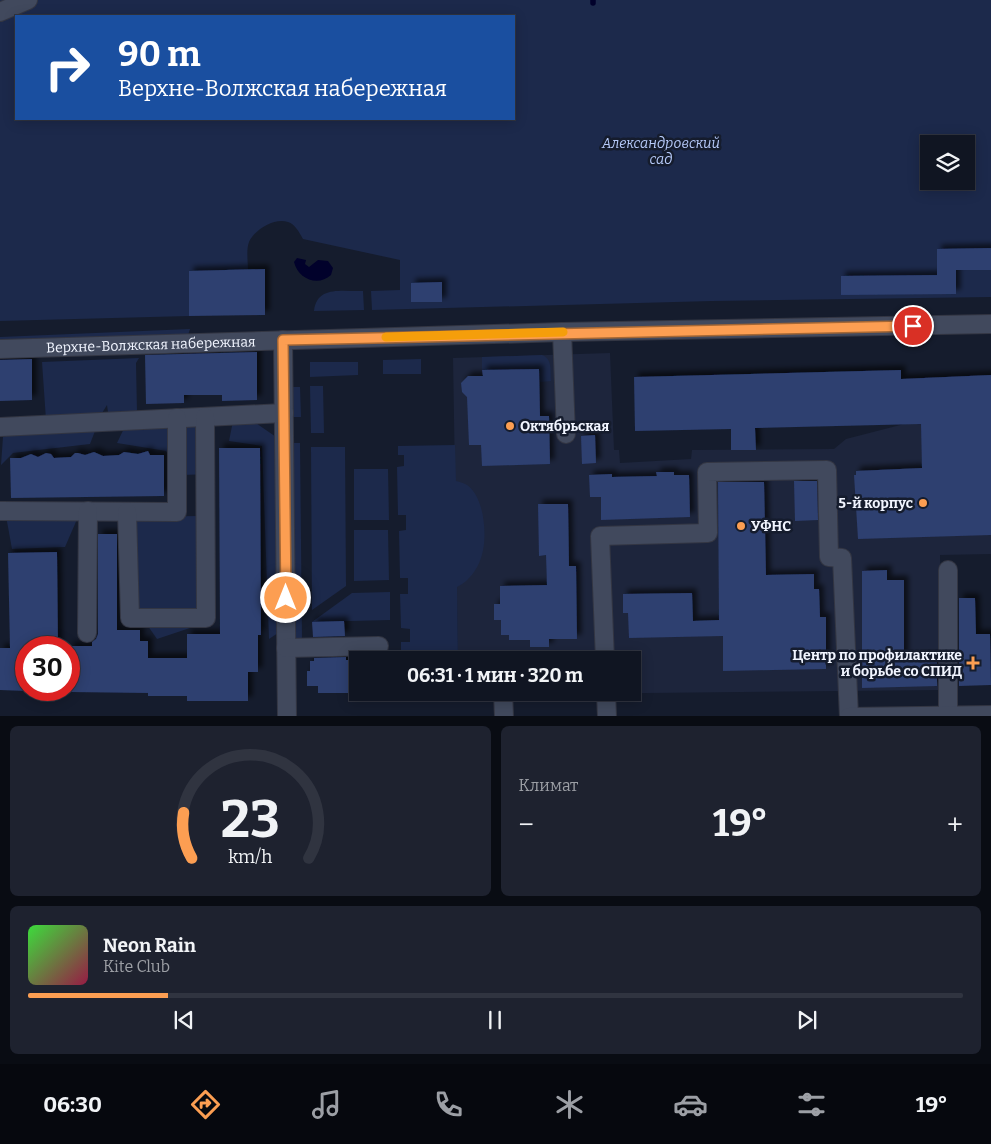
<!DOCTYPE html>
<html lang="ru">
<meta charset="utf-8">
<style>
:root{--surface:#101522;--page:#1e222f;--text:#f1f3f6;--muted:#9c9fa5;--line:#303440;--accent:#fc9e52}
body{margin:0;font-family:Bitter,serif;background:var(--page);color:var(--text);height:100vh;display:flex;flex-direction:column;font-size:19px;white-space:nowrap}
*{box-sizing:border-box;margin:0}
p{font-size:16px;color:var(--muted)}
.icon{flex:none;width:28px;height:28px;fill:none;stroke:currentColor;stroke-width:2;stroke-linecap:round;stroke-linejoin:round}
.map{position:relative;height:716px;overflow:hidden}
.side{display:flex;flex-direction:column;gap:10px;padding:10px;background:#090c13;flex:1}
.side>*{flex:none}
.hud{position:absolute;left:15px;top:15px;width:500px;height:105px;border-radius:0px;box-shadow:0 2px 12px #0003,0 0 0 1px var(--line);background:#1a4fa0;color:#fff;overflow:hidden}
.controls{position:absolute;left:920px;top:135px;display:grid;gap:10px}
.controls a{display:grid;place-items:center;width:55px;height:55px;border-radius:0px;background:var(--surface);box-shadow:0 2px 12px #0003,0 0 0 1px var(--line);font-size:25px}
.speed{position:absolute;left:15px;top:636px;display:flex;gap:10px;font-size:25px;font-weight:700;text-align:center}
.speed>*{display:grid;place-content:center;width:65px;height:65px;border-radius:50%;background:var(--surface);box-shadow:0 2px 12px #0003,0 0 0 1px var(--line);line-height:1}
.speed .limit{border:8px solid #d22;background:#fff;color:#111}
.pin{position:absolute;display:grid;place-items:center;width:42px;height:42px;color:#fff;margin:-21px;border:2px solid #fff;border-radius:50%;box-shadow:0 1px 5px #0007}
.me{position:absolute;width:55px;margin:-28px;rotate:0deg;stroke-linejoin:round;filter:drop-shadow(0 0 4px #0008)}
.turn{display:flex;align-items:center;gap:18px;height:105px;padding:0 20px;font-size:22px}
.turn .icon{width:65px;height:65px;stroke-width:2.5}
.turn b{display:block;font-size:35px;line-height:42px}
.big{font-size:38px;font-weight:700;line-height:1.1}
.side .card{flex:1;display:flex;flex-direction:column;justify-content:center;gap:8px;min-width:0;padding:0 18px;border-radius:8px;background:var(--page)}
.side .dial{align-items:center;gap:0}
.dial svg{height:130px;overflow:visible;fill:none;stroke:var(--line);stroke-width:7;stroke-linecap:round;text-anchor:middle}
.dial text{fill:var(--text);stroke:none}
.song{display:flex;align-items:center;gap:15px}
.cover{width:60px;height:60px;border-radius:8px;background:linear-gradient(135deg,hsl(120 70% 55%),hsl(340 70% 35%))}
.played{height:5px;border-radius:2px;background:linear-gradient(90deg,var(--accent) 15%,var(--line) 15%)}
.keys{display:flex;justify-content:space-around;direction:ltr}
.heat{display:flex;justify-content:space-between;align-items:center;font-size:28px;direction:ltr}
.side .tiles{flex:1;display:grid;gap:10px;grid-template-columns:1fr 1fr}
.card:last-child{grid-column:span 2}
.trip{position:absolute;left:349px;top:651px;width:292px;height:50px;border-radius:0px;background:var(--surface);box-shadow:0 2px 12px #0003,0 0 0 1px var(--line);font-weight:700;line-height:50px;text-align:center}
.tabs{display:flex;height:80px;justify-content:space-around;align-items:center;background:#06080e;color:var(--muted)}
.tabs .icon{width:35px;height:35px}
.tabs .current{color:var(--accent)}
.tabs b{font-size:22px;color:var(--text)}
.map>svg:first-child{display:block}
</style>
<div class="map">
<svg width="991" height="717" viewBox="0 0 991 717">
<defs>
<filter id="shadow"><feDropShadow dx="4.5" dy="-4.5" stdDeviation="2.5" flood-color="#0009"/></filter>
</defs>
<rect width="100%" height="100%" fill="#151c2d"/>
<path fill="#1d253c" d="M610 353 614 450H619L620 463 691 459 692 450 834 449 846 439 912 422 918 392 917 378 991 375V554L940 555 943 690 458 695V692H632V660H458L453 358Z"/>
<g fill="#1c294b" fill-rule="evenodd">
<path d="M0 0H991V297L712 301 372 310 371 291 400 290V260L303 239C299 232 295 224 288 222 275 217 254 230 249 242 246 250 248 262 248 270L189 271V316L0 321ZM16 16H514V119H16ZM929 144H966V181H929Z"/>
<path d="M363 291 364 310 314 311C317 285 343 292 363 291Z"/>
<path d="M190 329 188 335 0 342V337Z"/>
<path d="M542 355C553 359 550 371 551 381L540 382 539 369 482 370V357Z"/>
<path d="M139 358 136 363 137 412H108L107 405 102 413 90 444 13 453 1 465 3 437 46 420 42 362Z"/>
<path d="M421 359V374H383V360Z"/>
<path d="M310 362H358V375L310 377Z"/>
<path d="M310 386H323L324 433H311Z"/>
<path d="M288 387H300L301 417H289Z"/>
<path d="M191 414 213 453 212 474 182 475 166 451 117 443 130 416Z"/>
<path d="M250 419 279 439 281 631 269 639 262 446 229 441 233 421Z"/>
<path d="M289 443H300L302 639H291Z"/>
<path d="M455 445 456 481C460 482 464 483 467 485 485 497 488 539 481 558 477 570 469 581 457 587L458 660H409L401 651V642H410V629L401 628 400 594H408V578H400L399 531 406 530V515H398L397 467 404 466V455H398V446Z"/>
<path d="M311 447H345L346 586 312 610Z"/>
<path d="M354 469H388L389 520H354Z"/>
<path d="M6 516 78 517 65 547 12 549Z"/>
<path d="M198 516 199 625 157 639 134 606 132 517Z"/>
<path d="M354 530H388L389 580 354 581Z"/>
<path d="M390 592V620L312 622 352 593Z"/>
</g>
<path fill="#01012b" d="M297 258 306 260 305 264 309 267 318 260 328 261 333 268 331 275C318 287 298 279 294 262Z"/>
<g fill="none" stroke-linecap="round" stroke-linejoin="round">
<path stroke="#01012b" stroke-width="5.5" d="M593 0V3"/>
</g>
<g fill="#2d3f70" filter="url(#shadow)">
<path d="M991 248V270H956V294L841 295V276L937 275V249Z"/>
<path d="M265 269V315L189 316V271Z"/>
<path d="M442 282V302H411V283Z"/>
<path d="M257 352V400L222 401V395H184V403L146 404 145 355Z"/>
<path d="M32 359V400L0 401V360Z"/>
<path d="M539 369 540 416H549L550 464 482 466 481 445H469L467 397 462 392 461 383 468 376H483L482 370Z"/>
<path d="M901 370V379L991 375V535L858 539 854 475H856V471L922 468 921 424 755 428 756 450H731V429L635 431 634 377Z"/>
<path d="M595 435 596 463 582 464 581 436Z"/>
<path d="M219 448H260L261 635H258V672H248V701H187V696H148V693L69 692V646H92V642L96 639 98 634V534H117V630H140V641H148V658H187V634H220Z"/>
<path d="M148 451 150 455H164V496L11 498 10 458H21L31 454 38 457 46 453 51 454 54 458 71 457 75 453H78L85 455 94 452 103 456 119 455 124 452 138 454Z"/>
<path d="M656 472H674V475H689L690 517 601 520V497H590L589 475 612 474V477L657 476Z"/>
<path d="M794 481H817L818 520 795 521Z"/>
<path d="M718 482H764L766 575 814 574V589H819L820 617H826V669L723 671V636L629 638 628 613H623V594L692 593 693 621 719 620Z"/>
<path d="M538 504H568L569 566H576L577 639H549V647H530V640H509V635H501V620H494V604H500V586L547 585 546 555 539 556Z"/>
<path d="M57 552 58 648H26V691L0 690V648H10L8 553Z"/>
<path d="M887 570V580H904V658H937V686L862 688V571Z"/>
<path d="M959 598H975L976 634H990L991 685 959 686Z"/>
<path d="M344 621 345 636 313 637 312 622Z"/>
<path d="M346 657V660H358V693H318V686H307V671H310V661H314V658Z"/>
</g>
<g fill="none" stroke-linecap="round" stroke-linejoin="round">
<defs>
<g id="minor">
<path d="M0 12 28 0"/>
<path d="M562 332 566 434"/>
<path d="M283 340 287 717"/>
<path id="s1" d="M0 349 562 332 991 324"/>
<path d="M0 427 284 413"/>
<path d="M0 511 177 512V418"/>
<path d="M127 512 130 618H206L205 417"/>
<path d="M948 570V715"/>
<path d="M87 633 88 511"/>
<path d="M286 648 379 646"/>
<path d="M605 660 600 536 708 533 707 472 827 470 829 557 842 558 849 717"/>
<path d="M503 692 504 717"/>
<path d="M606 692 607 717"/>
<path d="M849 717 991 715"/>
</g>
</defs>
<use href="#minor" stroke="#333643" stroke-width="20"/>
<use href="#minor" stroke="#41495d" stroke-width="18"/>
</g>
<g fill="none" stroke-linecap="round" stroke-linejoin="round">
<defs>
<path id="route" d="M286 598 283 340 913 326"/>
</defs>
<use href="#route" stroke="#a46735" stroke-width="12"/>
<use href="#route" stroke="#fc9e52" stroke-width="9"/>
<path stroke="#f59e0b" stroke-width="9" d="M386 337 563 332"/>
</g>
<g fill="#fc9e52" stroke="#151c2d" stroke-width="2">
<circle cx="510" cy="426" r="5"/>
<circle cx="923" cy="503" r="5"/>
<circle cx="741" cy="526" r="5"/>
<path d="M970.5 655.5h5v5h5v5h-5v5h-5v-5h-5v-5h5z"/>
</g>
<g text-anchor="middle" dominant-baseline="central" stroke-width="5" stroke-linejoin="round" paint-order="stroke">
<g font-size="14" font-style="italic" fill="#b5c9f8" stroke="#151c2d">
<text x="661" y="143">Александровский<tspan x="661" dy="16">сад</tspan></text>
</g>
<g font-size="14" fill="#f1f5ff" stroke="#151c2d">
<text stroke="none"><textPath href="#s1" startOffset="151">Верхне-Волжская набережная</textPath></text>
</g>
<g font-size="14" font-weight="bold" fill="#f1f5ff" stroke="#151c2d" text-anchor="start">
<text x="520" y="426">Октябрьская</text>
<text x="913" y="503" text-anchor="end">5-й корпус</text>
<text x="751" y="526">УФНС</text>
<text x="962" y="655" text-anchor="end">Центр по профилактике<tspan x="962" dy="16">и борьбе со СПИД</tspan></text>
</g>
</g>
</svg>
<div class="controls">
<a><svg class="icon" aria-label="layers" viewBox="0 0 24 24"><path d="M12 4l9 5-9 5-9-5zM3 14l9 5 9-5"/></svg></a>
</div>
<div class="speed"><div class="limit">30</div></div>
<div class="pin" style="left:913px;top:326px;background:#d93025"><svg class="icon" aria-label="arrive" viewBox="0 0 24 24"><path d="M6 21V4h12l-3 4 3 4H6"/></svg></div>
<svg class="me" style="left:286px;top:598px" viewBox="-20 -20 40 40"><circle r="17" fill="#fc9e52" stroke="#fff" stroke-width="3"/><path d="M0-11L8 9 0 5-8 9z" fill="#fff"/></svg>
<div class="trip">06:31 · 1 мин · 320 m</div>
<div class="hud">
<div class="turn"><svg class="icon" aria-label="right" viewBox="0 0 24 24"><path d="M7 20v-9h11M14 6l5 5-5 5"/></svg><div><b>90 m</b>Верхне-Волжская набережная</div></div>
</div>
</div>
<section class="side">
<div class="tiles">
<div class="card dial"><svg viewBox="0 0 100 80">
<path d="M14 69A42 42 0 1 1 86 69"/>
<path d="M14 69A42 42 0 0 1 9 41" stroke="#fc9e52"/>
<text x="50" y="56" font-size="32" font-weight="700">23</text>
<text x="50" y="72" font-size="11">km/h</text>
</svg></div>
<div class="card"><p>Климат</p>
<div class="heat"><a>−</a><b class="big">19°</b><a>+</a></div>
</div>
<div class="card">
<div class="song"><i class="cover"></i><div><b>Neon Rain</b><p>Kite Club</p></div></div>
<div class="played"></div>
<div class="keys"><svg class="icon" aria-label="previous" viewBox="0 0 24 24"><path d="M18 5L8 12l10 7zM5 5v14"/></svg><svg class="icon" aria-label="pause" viewBox="0 0 24 24"><path d="M8 5v14M16 5v14"/></svg><svg class="icon" aria-label="next" viewBox="0 0 24 24"><path d="M6 5l10 7-10 7zM19 5v14"/></svg></div>
</div>
</div>
</section>
<nav class="tabs">
<b>06:30</b>
<svg class="icon current" aria-label="directions" viewBox="0 0 24 24"><path d="M12 3l9 9-9 9-9-9zM9 14v-3h6M13 9l2 2-2 2"/></svg>
<svg class="icon" aria-label="music" viewBox="0 0 24 24"><path d="M9 18V5l10-2v13"/><circle cx="6" cy="18" r="3"/><circle cx="16" cy="16" r="3"/></svg>
<svg class="icon" aria-label="phone" viewBox="0 0 24 24"><path d="M5 4h4l2 5-3 2q2 4 5 5l2-3 5 2v4C11 20 4 13 5 4z"/></svg>
<svg class="icon" aria-label="climate" viewBox="0 0 24 24"><path d="M12 3v18M4 7l16 10M4 17L20 7"/></svg>
<svg class="icon" aria-label="car" viewBox="0 0 24 24"><path d="M5 17H2v-5l4-1 3-4h7l3 4 3 1v5h-3M9 17h6M6 11h13"/><circle cx="7" cy="17" r="2"/><circle cx="17" cy="17" r="2"/></svg>
<svg class="icon" aria-label="filters" viewBox="0 0 24 24"><path d="M4 7h16M4 17h16"/><circle cx="9" cy="7" r="2"/><circle cx="15" cy="17" r="2"/></svg>
<b>19°</b>
</nav>
